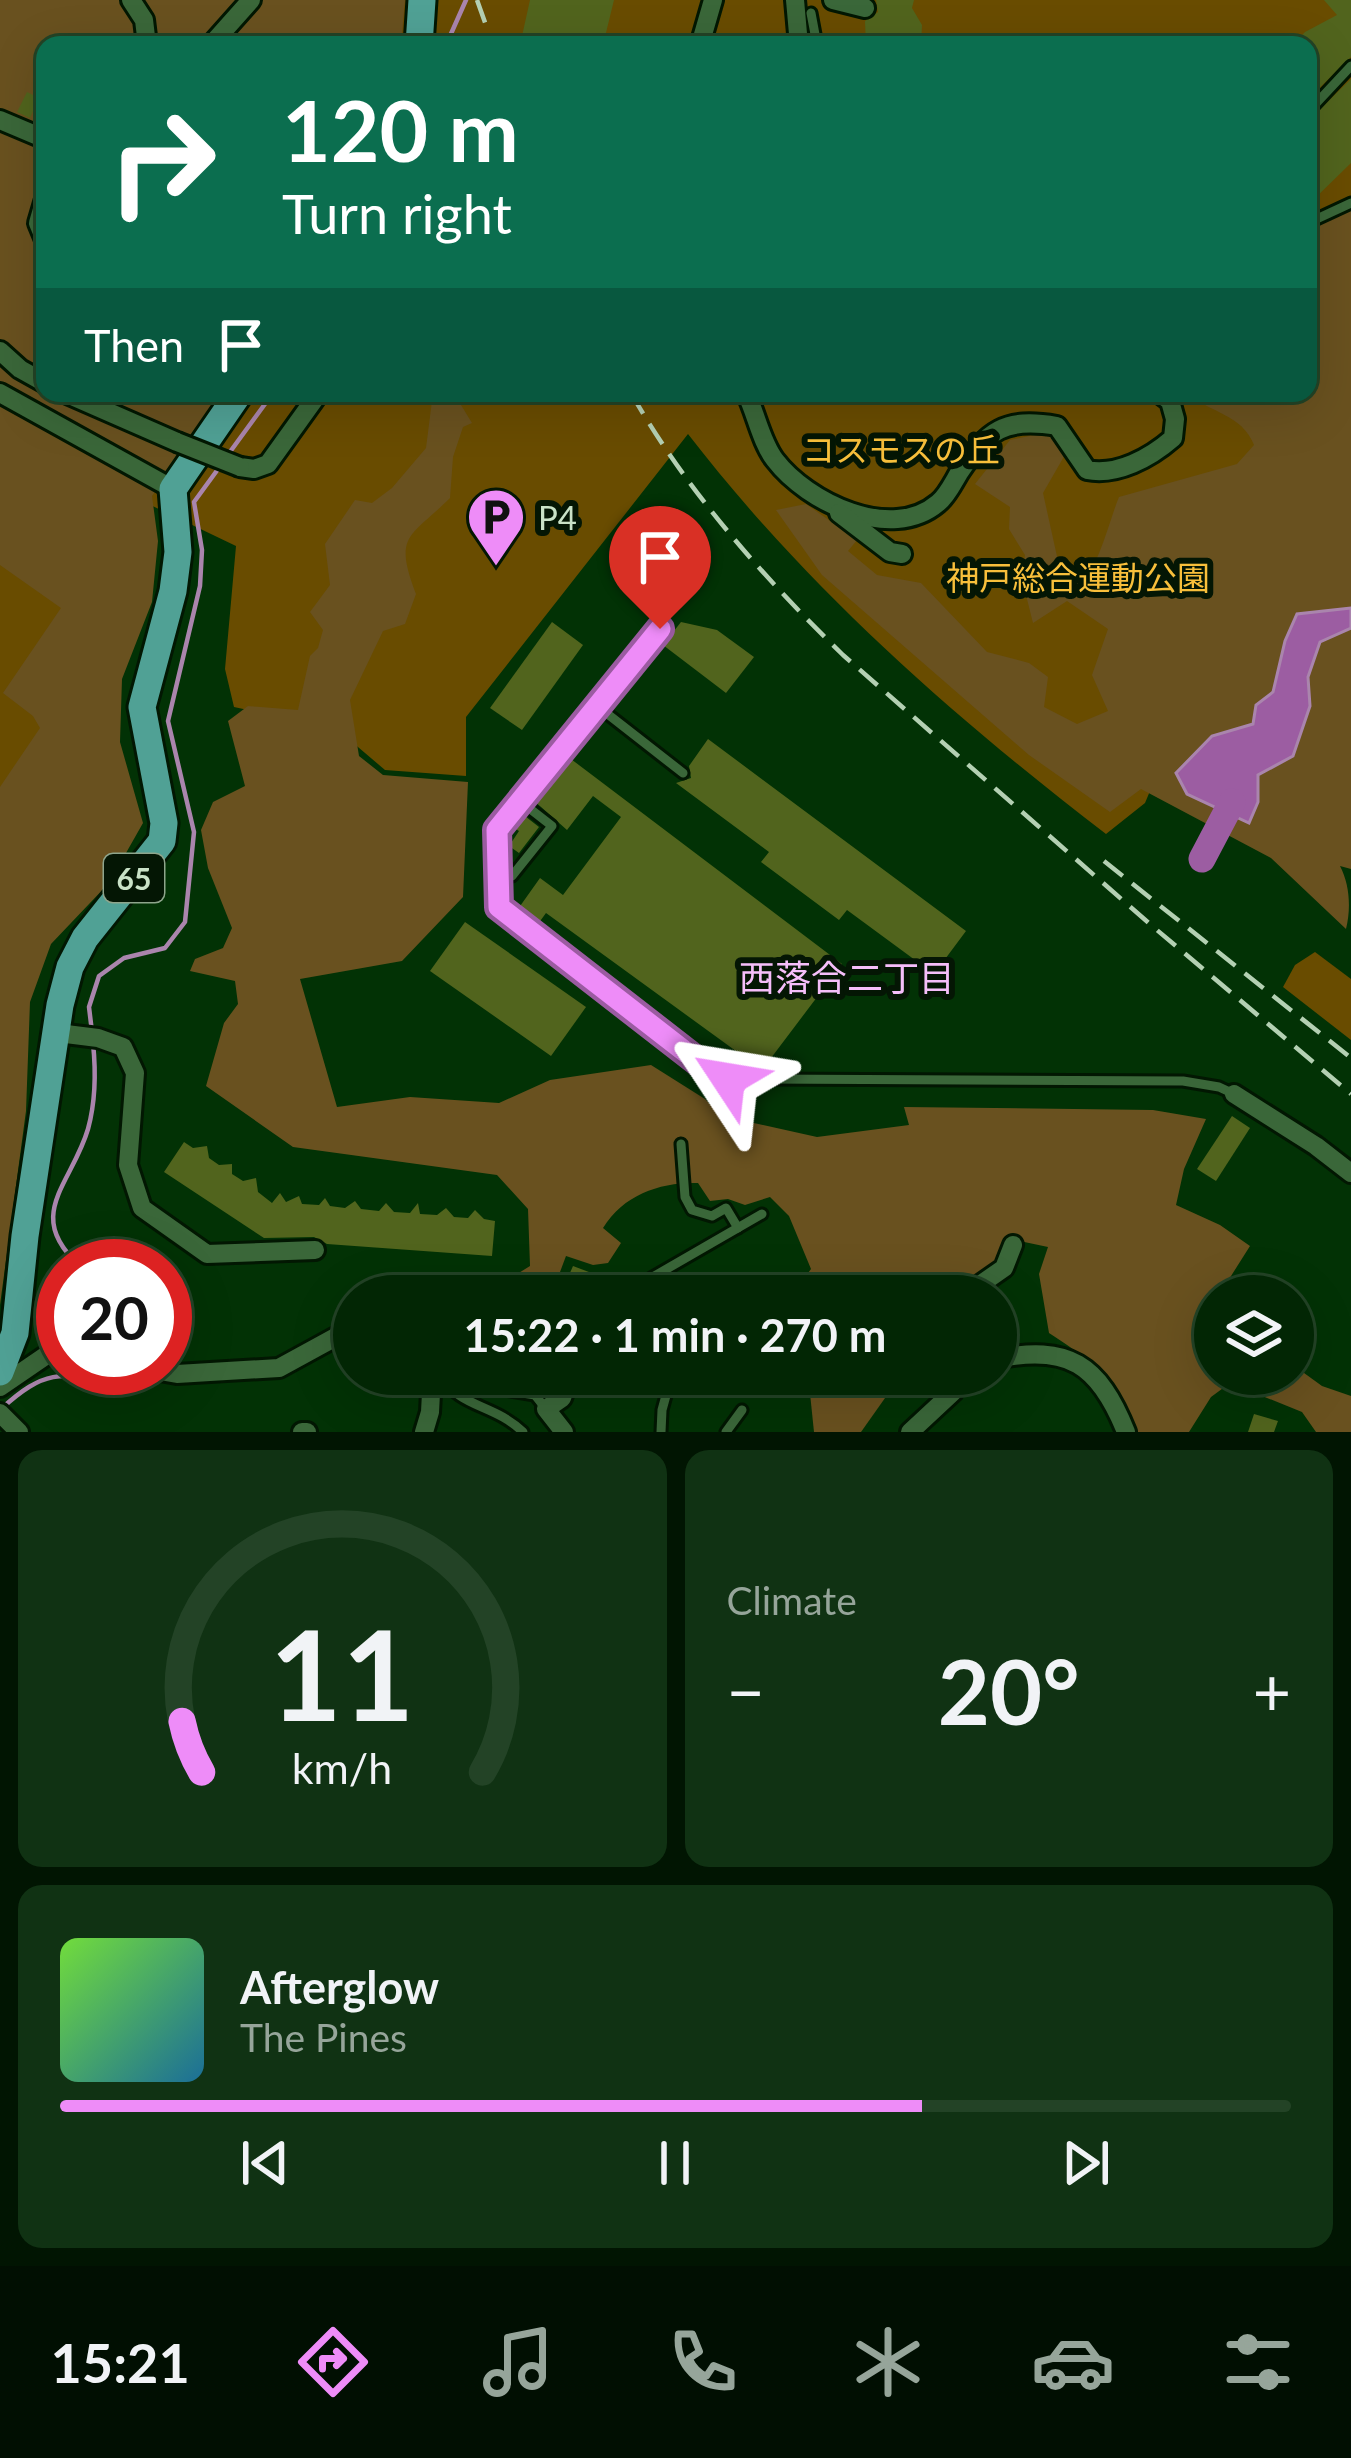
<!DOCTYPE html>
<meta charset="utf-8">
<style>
:root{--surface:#022604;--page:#103213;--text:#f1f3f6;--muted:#96a59a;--line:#234326;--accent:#ee8cf8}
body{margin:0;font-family:Lato,"Noto Sans JP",sans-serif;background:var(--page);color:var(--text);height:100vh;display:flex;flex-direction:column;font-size:45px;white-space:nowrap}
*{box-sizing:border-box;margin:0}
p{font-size:39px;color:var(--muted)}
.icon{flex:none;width:66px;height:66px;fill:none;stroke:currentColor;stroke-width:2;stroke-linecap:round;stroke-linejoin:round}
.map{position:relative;height:1432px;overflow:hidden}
.panel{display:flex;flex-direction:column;gap:18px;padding:18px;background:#011502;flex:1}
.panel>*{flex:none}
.hud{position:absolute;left:36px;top:36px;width:1281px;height:366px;border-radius:24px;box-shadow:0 12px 48px #0002,0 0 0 3px var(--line);background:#0b6e4f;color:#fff;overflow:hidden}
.controls{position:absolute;left:1194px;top:1275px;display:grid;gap:24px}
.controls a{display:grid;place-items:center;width:120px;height:120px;border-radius:50%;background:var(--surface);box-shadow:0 12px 48px #0002,0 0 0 3px var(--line);font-size:60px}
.speed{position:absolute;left:36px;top:1239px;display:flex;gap:24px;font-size:60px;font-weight:700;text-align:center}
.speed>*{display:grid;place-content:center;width:156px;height:156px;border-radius:50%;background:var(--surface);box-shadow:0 12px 48px #0002,0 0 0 3px var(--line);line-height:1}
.speed .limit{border:18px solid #d22;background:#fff;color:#111}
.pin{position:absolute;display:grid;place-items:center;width:102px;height:102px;color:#fff;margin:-123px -51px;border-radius:50% 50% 50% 0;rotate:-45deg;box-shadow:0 0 12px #0007}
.pin .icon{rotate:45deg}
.me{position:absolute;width:132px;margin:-66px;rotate:303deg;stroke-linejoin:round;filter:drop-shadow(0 0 9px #0008)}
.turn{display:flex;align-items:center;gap:42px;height:252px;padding:0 48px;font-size:54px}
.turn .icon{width:156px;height:156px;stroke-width:2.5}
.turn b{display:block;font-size:84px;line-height:102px}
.then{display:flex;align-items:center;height:114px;padding:0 48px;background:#0003;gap:24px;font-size:45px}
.big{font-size:90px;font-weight:700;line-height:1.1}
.panel .widget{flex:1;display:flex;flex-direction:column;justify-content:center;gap:18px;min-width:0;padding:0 42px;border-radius:24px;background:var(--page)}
.panel .dial{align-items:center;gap:0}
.dial svg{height:312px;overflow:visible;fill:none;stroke:var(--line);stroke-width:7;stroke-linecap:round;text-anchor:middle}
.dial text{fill:var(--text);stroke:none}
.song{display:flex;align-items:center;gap:36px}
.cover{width:144px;height:144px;border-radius:18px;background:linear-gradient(135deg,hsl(100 70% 55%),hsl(200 70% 35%))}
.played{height:12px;border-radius:6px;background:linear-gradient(90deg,var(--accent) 70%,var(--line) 70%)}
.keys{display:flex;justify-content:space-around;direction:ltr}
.heat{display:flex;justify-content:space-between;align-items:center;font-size:66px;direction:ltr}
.panel .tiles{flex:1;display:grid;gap:18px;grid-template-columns:1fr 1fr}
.widget:last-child{grid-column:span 2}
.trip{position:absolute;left:333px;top:1275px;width:684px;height:120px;border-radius:60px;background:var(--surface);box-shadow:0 12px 48px #0002,0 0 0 3px var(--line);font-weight:700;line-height:120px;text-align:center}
.tab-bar{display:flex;height:192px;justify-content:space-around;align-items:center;background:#010f02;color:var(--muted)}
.tab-bar .icon{width:84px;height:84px}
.tab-bar .current{color:var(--accent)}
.tab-bar b{font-size:54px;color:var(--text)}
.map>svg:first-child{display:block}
</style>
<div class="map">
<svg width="1351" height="1432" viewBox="0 0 1351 1432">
<rect width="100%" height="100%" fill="#023205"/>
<g fill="#694c00" fill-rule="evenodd">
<path d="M0 0H1351V534L1160 767 1145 803 1106 834C952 716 806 587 688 434L466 717V776L385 770 338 730 234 707 225 669 236 546 140 500 0 409ZM45 45H1308V393H45Z"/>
<path d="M0 560 65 606 51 721 0 795Z"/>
<path d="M1315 952 1351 979V1040L1283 987 1295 965Z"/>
</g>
<g fill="#69511f">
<path d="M0 0H405L401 45H45V393H224L152 496 158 541 152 602 122 679 120 742 143 823 109 883 51 944 30 1002 26 1111 0 1305V787L40 728 33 716 3 693 61 608 0 565Z"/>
<path d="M1351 209V608L1279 668 1273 692 1256 705 1253 725 1212 736 1176 773 1258 802V775L1293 756 1310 706 1308 677 1320 642 1351 628V869L1340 866C1350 885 1351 909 1346 929L1271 858 1141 789 1110 812 1029 755 822 575 776 510 806 504 857 540 848 551 877 575 921 583 987 652 1029 663 1048 677 1044 707 1077 724 1108 711 1092 675 1108 629 1067 601 1033 623 1022 579 1025 555 1009 529 1010 507 975 484 1010 440 1044 433 1062 441 1066 453 1043 493 1060 570 1071 579 1085 578C1099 564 1110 519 1119 497L1237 464 1254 445C1242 414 1210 413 1187 393H1308V230Z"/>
<path d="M433 393H464L461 405 472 423 463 427 453 457 450 498C410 538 393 534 416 594L405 624 383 631 350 700 359 756 383 775 468 782 463 897 402 961 300 979 337 1107 410 1097 499 1103 550 1080 651 1065 705 1099 722 1116 817 1137 909 1125 904 1107 1153 1110 1206 1119 1184 1169 1176 1205 1220 1225 1250 1246 1207 1314 1215 1319V1374H1293V1365L1322 1386 1351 1396V1432H1316L1302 1412 1230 1383 1211 1397 1189 1432H1134C1123 1384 1088 1358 1049 1333L1039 1274 1048 1247 1005 1238 996 1263 950 1296H791L811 1269 789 1216 770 1197 745 1205 728 1199 710 1201 698 1183C661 1182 624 1194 603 1228L621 1243 608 1263 593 1265 566 1256 551 1296H506L501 1284 530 1266 528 1209 497 1175 293 1147 206 1086 224 1023 238 1004 235 981 190 971 195 959 223 948 232 928 208 868 201 830 213 802 245 786 228 721 248 706 298 710 310 656 318 648 323 630 310 612 330 585 325 544 355 500 372 503 392 488 426 448Z"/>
<path d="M808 1374H902L861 1432H814Z"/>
</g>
<path fill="#9c5da2" stroke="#aa85ad" stroke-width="3" d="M1351 608V628L1320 642 1308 677 1310 706 1293 756 1258 775V802L1249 823 1187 794 1176 773 1212 736 1253 724 1256 705 1273 692 1285 641 1297 614Z"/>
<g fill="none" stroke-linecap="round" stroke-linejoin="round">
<g stroke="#aa85ad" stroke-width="4.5">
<path d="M446 45 466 0"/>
<path d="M227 456 273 393"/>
<path d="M92 1032 89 1007 99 976 124 958 165 948 185 922 194 832 168 721 200 586 202 550 194 502 221 465"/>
<path d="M80 1266C23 1215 72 1184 88 1129 96 1100 96 1072 93 1043"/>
<path d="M1 1409C47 1367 62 1373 120 1384L132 1368"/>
</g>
<path stroke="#9c5da2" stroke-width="27" d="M1202 859 1232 802"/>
</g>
<g fill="#51641d">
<path d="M530 0H614L603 45H520Z"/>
<path d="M876 0H914L912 8 922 25 921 45H866L865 21 878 12Z"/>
<path d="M1324 0H1351V57L1308 99V45H1293L1305 32 1337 15Z"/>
<path d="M1351 79V163L1308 205V121Z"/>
<path d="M27 92 39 98 30 118 17 112Z"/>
<path d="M635 519 689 560 672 583 618 542Z"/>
<path d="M552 622 583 645 522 730 490 708Z"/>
<path d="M681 622 717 630 754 657 726 693 663 645Z"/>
<path d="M708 739 966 931 934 974 847 910 839 920 761 862 769 852 676 783 691 778 689 766Z"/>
<path d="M567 756 842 964 762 1070 546 913 538 924 518 909 540 878 563 895 621 817 593 796 567 830 532 799Z"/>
<path d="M521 813 539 827 519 853 509 846 519 831 511 826Z"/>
<path d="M465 922 586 1007 551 1056 430 971Z"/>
<path d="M1232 1116 1250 1128 1216 1181 1197 1169Z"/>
<path d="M184 1142 193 1148 207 1146 209 1158 219 1165 232 1164V1174L243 1181 256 1178 258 1192 272 1203 280 1193 286 1202 299 1196 302 1204 319 1205 325 1198 330 1206 345 1208 355 1201 361 1209 379 1211 386 1203 394 1212 410 1213 418 1203 420 1214 437 1215 446 1208 454 1217 468 1218 475 1210 484 1219 495 1221 492 1256 327 1244 314 1237 264 1238 164 1172Z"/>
<path d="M573 1266 634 1289 636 1296H560Z"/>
<path d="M1254 1414 1278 1421 1274 1432H1248Z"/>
</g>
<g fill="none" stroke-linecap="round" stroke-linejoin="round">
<defs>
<g id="lane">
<path d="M811 13 817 45"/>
<path d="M1308 112 1351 66"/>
<path d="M1308 223 1351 203"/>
<path d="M596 705 660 629"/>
<path d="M683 773 596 705 497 829 499 907 716 1075 736 1079 1183 1081 1219 1087 1234 1094"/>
<path d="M498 877 512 876 552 826 520 801"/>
<path d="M681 1144 685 1197 692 1210 712 1216 726 1208 738 1228"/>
<path d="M646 1296 643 1289 651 1278 762 1214"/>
<path d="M440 1374C460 1409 493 1403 523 1432"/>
<path d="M466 1374 480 1386 535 1395 546 1409"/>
<path d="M640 1377 670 1381 662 1410 661 1432"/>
<path d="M726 1432 742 1410"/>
</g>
<g id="street">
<path d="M131 0 144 20 147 45"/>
<path d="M795 0 799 45"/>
<path d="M833 0 865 8"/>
<path d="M211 45 251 0"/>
<path d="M700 45 713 0"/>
<path d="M0 120 45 139"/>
<path d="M45 199 38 223 45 240"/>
<path d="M0 351 20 369 45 383"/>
<path d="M0 393 173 489"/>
<path d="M65 393 177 442"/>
<path d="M746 393C756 413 761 442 775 460 807 502 891 543 938 503 947 496 953 483 959 473 988 430 1004 417 1057 426L1087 470C1117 476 1150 458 1173 438L1175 419 1170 401 1159 393"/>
<path d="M240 467 254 469 268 464 319 393"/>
<path d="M839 513 890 552 902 554"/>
<path d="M58 1033 98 1038 123 1047 135 1073 128 1165 142 1208 207 1254 315 1250"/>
<path d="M1234 1094 1316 1146 1351 1173"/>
<path d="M964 1296 1004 1268 1013 1245"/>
<path d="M996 1359C1068 1344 1099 1364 1126 1432"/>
<path d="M143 1368 177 1374 279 1368 354 1327"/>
<path d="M0 1387 54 1350H63"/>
<path d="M0 1413 19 1432"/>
<path d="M302 1432H307"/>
<path d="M424 1432 430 1412 432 1374"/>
<path d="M564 1432 546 1409 562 1398 570 1374"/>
<path d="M910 1432 953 1392 954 1374"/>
</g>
<g id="primary">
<path d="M419 45 422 0"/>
<path d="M0 1372 15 1333 25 1236 60 1005 70 967 85 938 162 841 164 823 142 707 173 591 178 552 173 489 239 393"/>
</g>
</defs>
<use href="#lane" stroke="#021702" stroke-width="15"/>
<use href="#street" stroke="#021702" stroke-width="24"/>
<use href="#primary" stroke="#021702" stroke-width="33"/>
<use href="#lane" stroke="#3a6739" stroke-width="9"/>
<use href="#street" stroke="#3a6739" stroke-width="18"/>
<use href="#primary" stroke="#50a195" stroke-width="27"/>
<g stroke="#b4d0b3" stroke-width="4.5" stroke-dasharray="24 12" stroke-linecap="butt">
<path d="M477 0 493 45"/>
<path d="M631 393C686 490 763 577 843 655L1151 925 1351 1094"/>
<path d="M1104 861 1351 1058"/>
</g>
<defs>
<path id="street-bridge" d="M177 442 240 467"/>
</defs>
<use href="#street-bridge" stroke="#021702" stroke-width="24" stroke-linecap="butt"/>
<use href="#street-bridge" stroke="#3a6739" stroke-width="18"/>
</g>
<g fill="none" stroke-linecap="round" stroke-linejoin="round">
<defs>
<path id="route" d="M660 629 497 830 499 907 710 1071 728 1079"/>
</defs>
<use href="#route" stroke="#9b5ba1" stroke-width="30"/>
<use href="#route" stroke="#ee8cf8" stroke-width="21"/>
</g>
<defs>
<symbol id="parking-pin" viewBox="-11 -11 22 30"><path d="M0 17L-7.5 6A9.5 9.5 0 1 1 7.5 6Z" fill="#ee8cf8" stroke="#041604"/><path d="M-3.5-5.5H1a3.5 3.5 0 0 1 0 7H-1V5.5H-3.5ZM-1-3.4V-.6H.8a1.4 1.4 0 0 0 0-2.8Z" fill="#111"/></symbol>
</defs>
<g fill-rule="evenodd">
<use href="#parking-pin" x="463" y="484" width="66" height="90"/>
</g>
<g text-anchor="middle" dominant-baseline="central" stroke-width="12" stroke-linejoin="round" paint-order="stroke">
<rect fill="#041604" stroke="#8ea58c" stroke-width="3" x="104" y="854" width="60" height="48" rx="9"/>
<g font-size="30" font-weight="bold" fill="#c9e2c7">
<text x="134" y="878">65</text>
</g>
<g font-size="33" fill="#f8bf3b" stroke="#041604">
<text x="901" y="449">コスモスの丘</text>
<text x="1078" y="577">神戸総合運動公園</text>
</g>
<g font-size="33" fill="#c9e2c7" stroke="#041604" text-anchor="start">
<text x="538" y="517">P4</text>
</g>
<g font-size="36" fill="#f5befa" stroke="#041604">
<text x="847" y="977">西落合二丁目</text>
</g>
</g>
</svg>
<div class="controls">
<a><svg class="icon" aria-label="layers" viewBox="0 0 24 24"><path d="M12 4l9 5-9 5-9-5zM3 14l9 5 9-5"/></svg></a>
</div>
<div class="speed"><div class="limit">20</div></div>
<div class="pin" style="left:660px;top:629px;background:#d93025"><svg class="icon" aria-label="arrive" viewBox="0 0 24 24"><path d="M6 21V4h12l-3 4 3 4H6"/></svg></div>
<svg class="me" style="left:728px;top:1079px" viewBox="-20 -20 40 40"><path d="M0-17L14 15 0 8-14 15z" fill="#ee8cf8" stroke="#fff" stroke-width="4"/></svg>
<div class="trip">15:22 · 1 min · 270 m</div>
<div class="hud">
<div class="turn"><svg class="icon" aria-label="right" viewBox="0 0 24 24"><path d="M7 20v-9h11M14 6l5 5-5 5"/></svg><div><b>120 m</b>Turn right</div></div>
<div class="then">Then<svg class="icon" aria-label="arrive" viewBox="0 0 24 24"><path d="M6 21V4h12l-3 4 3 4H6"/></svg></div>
</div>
</div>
<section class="panel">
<div class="tiles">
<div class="widget dial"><svg viewBox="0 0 100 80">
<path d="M14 69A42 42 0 1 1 86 69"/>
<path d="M14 69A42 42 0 0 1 9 56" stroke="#ee8cf8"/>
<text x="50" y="56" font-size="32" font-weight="700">11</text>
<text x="50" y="72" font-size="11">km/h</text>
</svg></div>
<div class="widget"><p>Climate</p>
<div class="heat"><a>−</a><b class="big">20°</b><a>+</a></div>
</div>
<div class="widget">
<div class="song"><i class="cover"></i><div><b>Afterglow</b><p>The Pines</p></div></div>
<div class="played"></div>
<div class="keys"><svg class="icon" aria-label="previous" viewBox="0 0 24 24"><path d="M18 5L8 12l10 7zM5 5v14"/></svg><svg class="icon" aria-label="pause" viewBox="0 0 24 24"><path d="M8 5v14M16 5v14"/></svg><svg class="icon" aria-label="next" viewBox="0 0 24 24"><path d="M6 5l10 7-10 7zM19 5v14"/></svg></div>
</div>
</div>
</section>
<nav class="tab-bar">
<b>15:21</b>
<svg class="icon current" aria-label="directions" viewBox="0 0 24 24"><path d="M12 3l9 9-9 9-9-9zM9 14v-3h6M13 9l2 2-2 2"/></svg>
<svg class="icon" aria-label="music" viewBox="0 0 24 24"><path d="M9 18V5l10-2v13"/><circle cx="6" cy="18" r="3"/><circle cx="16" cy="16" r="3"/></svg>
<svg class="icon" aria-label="phone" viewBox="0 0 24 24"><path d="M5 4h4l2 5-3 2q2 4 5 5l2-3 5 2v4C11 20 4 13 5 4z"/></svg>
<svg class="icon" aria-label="climate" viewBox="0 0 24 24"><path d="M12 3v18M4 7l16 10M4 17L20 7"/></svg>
<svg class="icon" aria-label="car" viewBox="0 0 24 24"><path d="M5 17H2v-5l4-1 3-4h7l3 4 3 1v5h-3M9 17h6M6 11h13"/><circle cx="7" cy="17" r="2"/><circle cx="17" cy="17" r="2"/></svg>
<svg class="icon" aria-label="filters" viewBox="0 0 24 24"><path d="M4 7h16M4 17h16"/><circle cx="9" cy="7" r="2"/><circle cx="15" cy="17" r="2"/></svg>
</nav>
